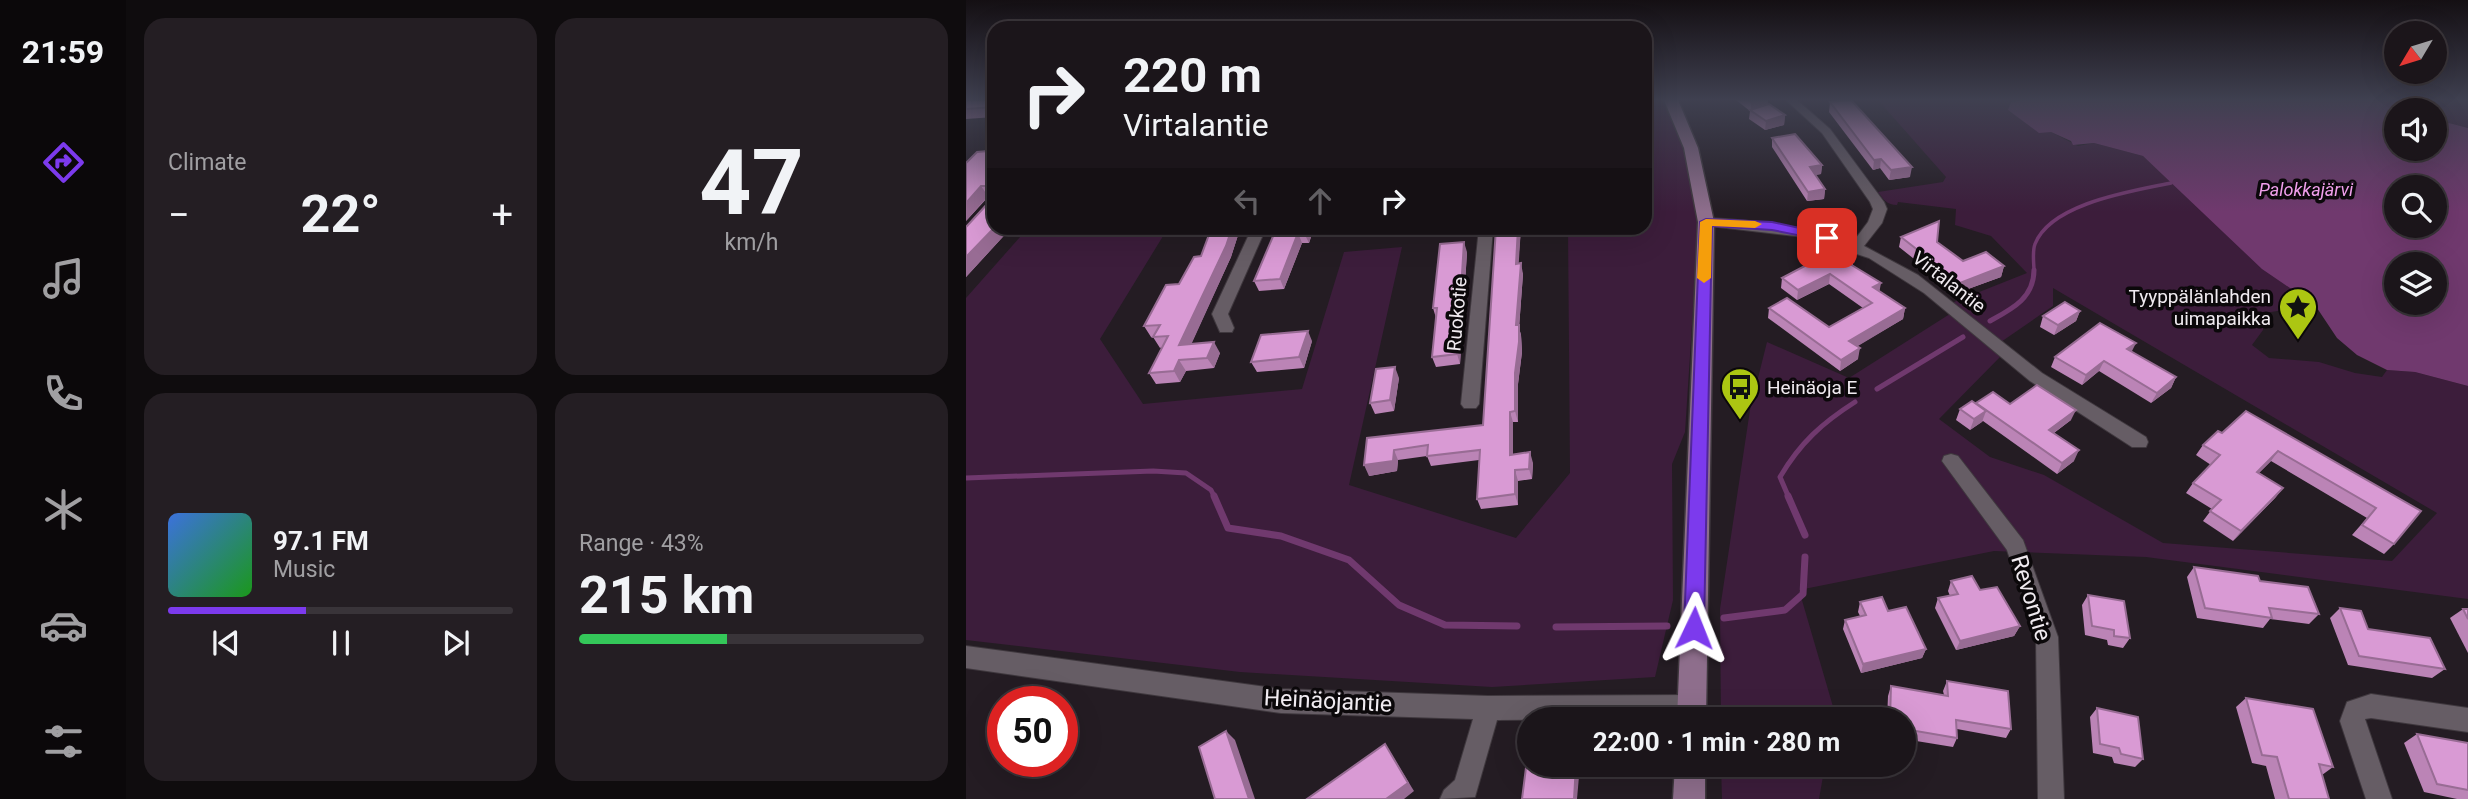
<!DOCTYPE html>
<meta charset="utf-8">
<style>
:root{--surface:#1b151a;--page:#241e23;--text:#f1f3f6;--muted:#a09fa2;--line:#393439;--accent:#7c3aed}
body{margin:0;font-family:Roboto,sans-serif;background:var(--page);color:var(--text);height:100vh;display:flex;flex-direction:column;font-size:26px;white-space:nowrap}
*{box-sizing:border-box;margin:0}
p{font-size:23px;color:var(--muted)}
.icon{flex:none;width:38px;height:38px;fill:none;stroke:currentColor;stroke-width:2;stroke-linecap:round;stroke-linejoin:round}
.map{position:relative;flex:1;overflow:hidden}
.panel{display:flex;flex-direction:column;gap:18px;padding:18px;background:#0f0c0e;width:840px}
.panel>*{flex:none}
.top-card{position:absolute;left:21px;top:21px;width:665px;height:214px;border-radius:21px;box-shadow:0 7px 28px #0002,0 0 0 2px var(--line);background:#1b151a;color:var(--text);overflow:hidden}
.needle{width:46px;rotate:232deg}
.controls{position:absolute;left:1418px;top:21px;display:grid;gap:14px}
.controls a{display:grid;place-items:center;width:63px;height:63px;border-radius:50%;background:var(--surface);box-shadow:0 7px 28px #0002,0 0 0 2px var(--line);font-size:35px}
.speed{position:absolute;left:21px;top:686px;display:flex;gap:14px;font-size:35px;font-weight:700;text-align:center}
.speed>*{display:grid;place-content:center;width:91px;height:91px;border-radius:50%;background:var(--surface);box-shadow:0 7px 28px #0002,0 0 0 2px var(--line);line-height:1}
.speed .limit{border:10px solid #d22;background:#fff;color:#111}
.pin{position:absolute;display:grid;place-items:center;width:60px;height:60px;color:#fff;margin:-30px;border-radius:14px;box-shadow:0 4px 10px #0006}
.me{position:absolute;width:77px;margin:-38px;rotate:2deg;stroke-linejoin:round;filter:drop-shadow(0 0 5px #0008)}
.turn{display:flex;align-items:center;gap:24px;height:147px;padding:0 21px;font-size:32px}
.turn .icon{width:91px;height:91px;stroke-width:2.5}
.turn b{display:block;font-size:49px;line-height:60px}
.lanes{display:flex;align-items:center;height:66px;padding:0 21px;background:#0003;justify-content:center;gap:35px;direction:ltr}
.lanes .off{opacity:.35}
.big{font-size:52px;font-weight:700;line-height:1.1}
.panel .tile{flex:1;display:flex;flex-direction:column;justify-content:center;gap:10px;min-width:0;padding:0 24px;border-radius:21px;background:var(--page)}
.panel .dial{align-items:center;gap:0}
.dial b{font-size:91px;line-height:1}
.song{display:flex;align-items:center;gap:21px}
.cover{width:84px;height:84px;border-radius:10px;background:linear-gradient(135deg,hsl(220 70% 55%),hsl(120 70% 35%))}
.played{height:7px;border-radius:4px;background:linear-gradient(90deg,var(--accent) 40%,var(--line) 40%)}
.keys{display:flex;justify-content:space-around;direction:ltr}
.heat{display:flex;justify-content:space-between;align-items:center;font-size:38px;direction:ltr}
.charge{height:10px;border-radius:5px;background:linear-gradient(90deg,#34c759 43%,var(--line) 0)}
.panel .tiles{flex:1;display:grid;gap:18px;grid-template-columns:repeat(2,1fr)}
.trip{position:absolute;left:551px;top:707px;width:399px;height:70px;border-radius:35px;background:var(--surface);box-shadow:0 7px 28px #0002,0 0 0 2px var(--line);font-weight:700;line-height:70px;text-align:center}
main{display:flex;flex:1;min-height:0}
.menu{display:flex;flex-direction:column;width:126px;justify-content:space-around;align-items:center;background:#0b080a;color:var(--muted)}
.menu .icon{width:49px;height:49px}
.menu .on{color:var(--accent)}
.menu b{font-size:32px;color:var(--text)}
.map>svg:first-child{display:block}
</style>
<main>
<nav class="menu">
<b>21:59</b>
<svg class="icon on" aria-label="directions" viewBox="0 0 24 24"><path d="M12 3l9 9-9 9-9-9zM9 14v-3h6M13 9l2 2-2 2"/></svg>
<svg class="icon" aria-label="music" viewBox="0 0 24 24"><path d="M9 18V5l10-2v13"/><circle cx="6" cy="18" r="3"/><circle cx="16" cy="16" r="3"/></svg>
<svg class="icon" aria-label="phone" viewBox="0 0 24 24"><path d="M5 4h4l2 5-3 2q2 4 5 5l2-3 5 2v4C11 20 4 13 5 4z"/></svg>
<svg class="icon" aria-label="climate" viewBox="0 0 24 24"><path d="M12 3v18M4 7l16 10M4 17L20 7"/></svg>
<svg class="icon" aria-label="car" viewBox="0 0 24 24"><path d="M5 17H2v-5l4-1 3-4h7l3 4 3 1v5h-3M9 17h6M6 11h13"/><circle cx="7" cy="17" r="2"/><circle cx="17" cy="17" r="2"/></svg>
<svg class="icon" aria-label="filters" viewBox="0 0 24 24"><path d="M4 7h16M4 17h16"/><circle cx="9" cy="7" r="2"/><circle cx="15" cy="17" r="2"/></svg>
</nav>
<section class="panel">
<div class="tiles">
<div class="tile"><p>Climate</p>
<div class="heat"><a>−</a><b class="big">22°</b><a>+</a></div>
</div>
<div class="tile dial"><b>47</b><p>km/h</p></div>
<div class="tile">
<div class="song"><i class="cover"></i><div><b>97.1 FM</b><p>Music</p></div></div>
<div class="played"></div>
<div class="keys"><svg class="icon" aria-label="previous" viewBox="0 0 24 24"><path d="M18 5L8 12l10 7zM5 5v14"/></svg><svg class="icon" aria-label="pause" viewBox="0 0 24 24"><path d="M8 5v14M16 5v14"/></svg><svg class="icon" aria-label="next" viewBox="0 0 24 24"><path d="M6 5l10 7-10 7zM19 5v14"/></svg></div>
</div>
<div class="tile"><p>Range · 43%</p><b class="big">215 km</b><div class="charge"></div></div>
</div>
</section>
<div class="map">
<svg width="1502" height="799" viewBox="0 0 1502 799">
<rect width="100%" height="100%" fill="#241c23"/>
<g fill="#3c1d3b">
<path d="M679 100H699L713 130 729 186 732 233 719 432 706 464 707 600 689 677 526 687 274 672 0 640V298L62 228H202L134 339 177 404 336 389 378 252 436 247 383 485 550 538 604 473 602 228H679Z"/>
<path d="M912 100H1058L1052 103 1061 124 1071 130 1085 132 1112 146 1128 143 1177 156 1329 291 1349 305 1299 313 1297 330 1286 345 1303 358 1353 362 1389 373 1416 377 1421 370 1449 372 1502 386V599L1180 557 1028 551 833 590 868 710 867 719H755L754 609 784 410 801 342 883 378 987 312 1036 355 973 419 1024 457 1078 475 1197 543 1426 561 1471 513 1087 288V306L1032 344 983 304 1061 273 1025 236 989 225 990 209 932 202 931 205C921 205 918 200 912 192L977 182 980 177Z"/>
<path d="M1430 100H1502V128L1468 119V110H1449Z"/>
<path d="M755 765H859L853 799H756Z"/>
</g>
<path fill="#70396e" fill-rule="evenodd" d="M1058 100H1430L1449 110H1430V149H1468V119L1502 128V386L1449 372 1421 370 1391 355 1371 338 1349 305 1296 269 1177 156 1128 143 1107 145 1105 141 1085 132 1073 133 1042 110 1045 102ZM1430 187H1468V226H1430ZM1430 264H1468V303H1430Z"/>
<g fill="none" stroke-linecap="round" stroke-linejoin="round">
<path stroke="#70396e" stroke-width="3.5" d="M1068 271C1068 263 1066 252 1069 244 1085 203 1167 191 1205 183"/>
<g stroke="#70396e" stroke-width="5">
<path d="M1024 321C1046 309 1068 298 1068 270"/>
<path d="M911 389 997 337"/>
<path d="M0 478 187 471 220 473 245 490 249 498"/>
<path d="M823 498 814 477C834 443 856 423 889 402"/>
</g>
<g stroke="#70396e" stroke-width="7">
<path d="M248 496 262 528 315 536 383 560 433 605 479 625 551 626"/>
<path d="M822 496 839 535"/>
<path d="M758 618 819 610 837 594 839 557"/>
<path d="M590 627 701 626"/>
</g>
<defs>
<g id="street">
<path d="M820 100H831L864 129 918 202 921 209 916 223 898 246 952 275 1076 373 1180 437 1182 442 1180 447H1166L1064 381 958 293 903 258 838 237 735 225 733 222 740 218C790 220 839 226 887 242L902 222 907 209 904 202 856 133Z"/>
<path d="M286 228H300L262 314 268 328 266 332H254L246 314Z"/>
<path d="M513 228H527L513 404 510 408H498L495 404Z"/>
<path d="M985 454 992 456 1057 540 1092 637 1098 799H1072L1070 637 1041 550 976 461 978 456Z"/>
<path d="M0 646 315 689 522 696 726 695 735 699 738 707 735 715 726 719 531 720 509 797 474 799 478 790 489 780 507 719 315 713 0 668Z"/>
<path d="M1405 694 1502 708V732L1405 718 1399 719 1426 799H1400L1374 721 1381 702Z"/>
</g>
<g id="secondary">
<path d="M698 100H712L732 148 748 222 740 719H711L732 222 718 148Z"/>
<path d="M709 765H739V799H707Z"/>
</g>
</defs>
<use href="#street" stroke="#3f383e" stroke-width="2"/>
<use href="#secondary" stroke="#3f383e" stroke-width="3"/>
<use href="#street" fill="#665d65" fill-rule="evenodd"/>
<use href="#secondary" fill="#8e6e8c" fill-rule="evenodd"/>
</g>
<g fill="#bb84b6">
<path d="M0 100H28V117L0 119Z"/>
<path d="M770 100H802V104L819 115 818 125 799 130 783 119 784 111Z"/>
<path d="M864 102 944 177 923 180 914 168 907 170 863 112Z"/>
<path d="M806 138 856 165 855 174 849 175 859 189 858 199 841 201 806 147Z"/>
<path d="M22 151 45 228 0 277V227L23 202V196L0 221Z"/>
<path d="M316 228H354L351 236 345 237 343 243H336L318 289 293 291 288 281Z"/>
<path d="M555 228 552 264 557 274 553 328 555 335 556 352 552 384V422H547V454L567 463 566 479 552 481V505L515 509 511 499 513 460 465 466 461 456 432 460 431 471 403 476 401 438 517 425Z"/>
<path d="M274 229 265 257 225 344 254 353 248 368 220 371 214 382 190 384 183 373 196 347 194 348 187 337H185L178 326 235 256 249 232 279 229Z"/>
<path d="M935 237 971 242 997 261 1038 266 1035 277 991 293 933 247Z"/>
<path d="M501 252 494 364 470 367 466 357 470 318 467 308Z"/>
<path d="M887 262V265L913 291 939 308 937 319 891 346 892 359 874 371 802 318 803 308 863 327 897 308 863 284 831 300 815 288 816 278Z"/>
<path d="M1114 311 1110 321 1088 335 1074 327 1077 316Z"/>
<path d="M346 341 338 368 291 372 285 362Z"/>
<path d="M1165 352 1210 377 1205 388 1185 403 1133 371 1116 385 1085 367 1089 357Z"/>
<path d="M433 378 428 411 409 414 404 403Z"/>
<path d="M1010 404H1044L1105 420 1088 433 1108 461 1091 474 1017 421 1004 430 990 420 994 409Z"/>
<path d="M1280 411 1455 511 1428 544 1418 554 1386 535 1401 518 1305 461 1293 473 1317 488 1309 498 1267 541 1237 521 1246 509 1220 493 1227 483 1245 465 1230 455 1237 445 1256 433Z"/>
<path d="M1228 567 1294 581 1353 614 1343 624 1304 619 1297 628 1231 618 1221 577Z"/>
<path d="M985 581 1014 590 1054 626 1048 636 990 650 969 608 972 598 984 596 982 591Z"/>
<path d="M1122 595 1164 638 1157 648 1142 645 1141 640 1119 635 1116 605Z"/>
<path d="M894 602 922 611 960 649 956 658 895 673 877 629 879 620 894 616 892 612Z"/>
<path d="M1374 608 1402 629 1479 669 1466 678 1382 665 1364 618Z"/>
<path d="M1497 609H1502V653L1484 618Z"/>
<path d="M981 681 1045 729 1040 738 991 729V738L987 747 938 739V719H921L922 696 925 686 978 695 977 691Z"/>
<path d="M1280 698 1367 767 1356 775 1363 799H1309L1300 766 1286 763 1270 707Z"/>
<path d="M1131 708 1177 759 1169 767 1148 763 1146 757 1127 753 1124 717Z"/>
<path d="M1451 734 1502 743V799H1491L1458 792 1438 743Z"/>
</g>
<g fill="#986c94">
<path d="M795 100H802V107L785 110V102Z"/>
<path d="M819 115 818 125 799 130 800 121Z"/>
<path d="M915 159 914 168 907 170 908 160Z"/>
<path d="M856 165 855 174 843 176 844 167Z"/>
<path d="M946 167 944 177 923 180 925 170Z"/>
<path d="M15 186 22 196 0 221V203Z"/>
<path d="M859 189 858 199 841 201 842 192Z"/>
<path d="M28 228H45L0 277V257Z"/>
<path d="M266 228H279V229H274L265 257 220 356 213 345Z"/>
<path d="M340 228 345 237 343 243 338 233Z"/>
<path d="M347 228H354L351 236Z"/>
<path d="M552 228H555L552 274 550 264Z"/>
<path d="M332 233 336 243 318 289 314 279Z"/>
<path d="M498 242 501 252 494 364 491 354Z"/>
<path d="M555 263 557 274 553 328 555 335 556 352 552 384V422L549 411V373L550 325Z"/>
<path d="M1038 266 1035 277 991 293 994 283Z"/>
<path d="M864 274 863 284 831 300 832 290Z"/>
<path d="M915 283 913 294 907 287Z"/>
<path d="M939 308 937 319 882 352 883 341Z"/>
<path d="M1114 311 1110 321 1088 335 1092 325Z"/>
<path d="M342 331 346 341 338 368 333 357Z"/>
<path d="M248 342 254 353 248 368 241 358Z"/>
<path d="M1170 343 1165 353 1161 349Z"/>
<path d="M894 348 892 359 874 371 875 360Z"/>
<path d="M213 360 220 371 214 382 208 371Z"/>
<path d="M1138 361 1133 371 1116 385 1120 375Z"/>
<path d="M429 367 433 378 428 411 424 400Z"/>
<path d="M1210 377 1205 388 1185 403 1191 393Z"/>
<path d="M1110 410 1105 420 1078 440 1083 430Z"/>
<path d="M1020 411 1016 422 1004 430 1008 419Z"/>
<path d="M544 412 547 422V465L544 455Z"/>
<path d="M428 450 432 460 431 471 403 476 398 465Z"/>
<path d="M1113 450 1108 461 1091 474 1096 463Z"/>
<path d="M1312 451 1305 461 1283 482 1291 472Z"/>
<path d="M564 452 567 463 566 479 563 469Z"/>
<path d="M549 470 552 481V505L549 494Z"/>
<path d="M1317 488 1309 498 1267 541 1275 531Z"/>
<path d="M1054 626 1048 636 990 650 994 641Z"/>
<path d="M960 649 956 658 895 673 897 664Z"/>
<path d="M260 731 269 740 289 799H283Z"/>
<path d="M419 744 448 791 438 799H420Z"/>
<path d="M610 765H614L611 799H608Z"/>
</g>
<g fill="#d99ad4" stroke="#986c94" stroke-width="2">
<path d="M0 100H28V107L0 109Z"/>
<path d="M782 100H795L785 102Z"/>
<path d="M885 100 946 167 925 170 915 159 908 160 864 102Z"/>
<path d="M803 104 819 115 800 121 784 110Z"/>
<path d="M829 134 856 165 844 167 859 189 842 192 806 138Z"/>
<path d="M28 145V228L0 257V227L23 202V186H15L0 203V163L11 152 22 151Z"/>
<path d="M973 221 971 242 997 261 1020 252 1038 266 994 283 935 237Z"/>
<path d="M251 228H266L260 246 213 345 248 342 241 358 213 360 208 371 183 373 202 336 187 337 194 325 178 326 200 285 213 284 228 257 235 256 244 232H249Z"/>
<path d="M316 228H340L338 233H332L314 279 288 281 308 234H314Z"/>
<path d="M530 228H552L550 264 555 263 550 325H553V342L549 373V411L544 412V455L564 452 563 469 549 470V494L511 499 514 450 461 456 462 445 428 450 427 461 398 465 401 438 517 425Z"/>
<path d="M498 242 491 354 466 357 471 308H467L474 244Z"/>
<path d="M869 250 887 262 884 264 915 283 907 287 939 308 883 341 894 348 875 360 803 308 821 298 863 327 906 303 864 274 832 290 816 278Z"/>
<path d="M1099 302 1114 311 1092 325 1077 316Z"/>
<path d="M1134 323 1170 343 1161 349 1210 377 1191 393 1138 361 1120 375 1089 357Z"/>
<path d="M342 331 333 357 285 362 295 335Z"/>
<path d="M429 367 424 400 404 403 410 369Z"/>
<path d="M1071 385 1110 410 1083 430 1113 450 1096 463 1010 403 1027 392 1044 404Z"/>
<path d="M1006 401 1020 411 1008 419 994 409Z"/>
<path d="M1280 411 1455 511 1428 544 1396 525 1410 508 1312 451 1291 472 1317 488 1275 531 1244 511 1255 500 1227 483 1254 455 1237 445 1252 431 1256 433Z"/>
<path d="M1228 567 1292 576 1294 581 1342 587 1353 614 1303 608 1306 618 1239 608Z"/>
<path d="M1006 576 1014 590 1031 587 1054 626 994 641 972 598 992 594 985 581Z"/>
<path d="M1122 595 1158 601 1164 638 1148 636V630L1126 626Z"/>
<path d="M916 597 922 611 940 607 960 649 897 664 879 620 900 615 894 602Z"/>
<path d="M1374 608 1395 611 1402 629 1464 638 1479 669 1393 656Z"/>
<path d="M1497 609H1502V619Z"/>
<path d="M981 681 1042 691 1045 729 990 720 991 738 938 729V719H924L925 686 982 696Z"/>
<path d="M1280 698 1347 709 1367 767 1353 764 1363 799H1323L1311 757 1296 755Z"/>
<path d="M1131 708 1172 717 1177 759 1155 754 1153 748 1134 744Z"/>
<path d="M260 731 283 799H249L233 747Z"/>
<path d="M1451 734 1502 743V790L1471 784Z"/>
<path d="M419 744 442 783 420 799H341Z"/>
<path d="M563 744 564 765H610L608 799H556Z"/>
</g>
<linearGradient id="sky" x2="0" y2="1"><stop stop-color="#140f13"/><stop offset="0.47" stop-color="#3f4050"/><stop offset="1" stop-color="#3f4050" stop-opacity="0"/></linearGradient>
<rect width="1502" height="212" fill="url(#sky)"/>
<path fill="#7c3aed" stroke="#51269a" stroke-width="2" d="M740 219 806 222 865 235 867 238 861 241 806 230 746 226 738 628 735 635 728 638 721 635 718 628 734 222Z"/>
<path fill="#f59e0b" d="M740 219 789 221 796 224 789 228 746 226 745 278 738 283 731 278 734 222Z"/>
<defs>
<symbol id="sight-pin" viewBox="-11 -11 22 30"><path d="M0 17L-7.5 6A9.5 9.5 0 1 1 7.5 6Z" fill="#acc612" stroke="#0b080a"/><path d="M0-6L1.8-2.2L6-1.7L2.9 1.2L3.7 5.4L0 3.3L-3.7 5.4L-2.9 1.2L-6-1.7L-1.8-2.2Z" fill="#111"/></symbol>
<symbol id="bus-pin" viewBox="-11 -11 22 30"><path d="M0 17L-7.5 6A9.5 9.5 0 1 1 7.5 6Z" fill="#acc612" stroke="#0b080a"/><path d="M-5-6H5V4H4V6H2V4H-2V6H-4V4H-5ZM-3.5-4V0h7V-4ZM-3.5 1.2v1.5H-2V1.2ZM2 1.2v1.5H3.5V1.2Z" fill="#111"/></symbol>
</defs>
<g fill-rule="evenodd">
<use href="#sight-pin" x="1310" y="285" width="44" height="60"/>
<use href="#bus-pin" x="752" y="365" width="44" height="60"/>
</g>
<g text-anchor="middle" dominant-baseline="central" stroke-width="7" stroke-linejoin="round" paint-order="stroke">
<g font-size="18" font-style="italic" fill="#f09feb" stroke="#0b080a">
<text x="1340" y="189">Palokkajärvi</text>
</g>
<g font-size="19" fill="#f0ebf0" stroke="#0b080a">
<text transform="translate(983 282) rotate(38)">Virtalantie</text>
<text transform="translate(491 314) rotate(-85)">Ruokotie</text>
</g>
<g font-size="19" fill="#f0ebf0" stroke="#0b080a" text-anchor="end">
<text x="1305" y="296">Tyyppälänlahden<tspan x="1305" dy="22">uimapaikka</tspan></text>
<text x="801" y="387" text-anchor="start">Heinäoja E</text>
</g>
<g font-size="23" fill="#f0ebf0" stroke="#0b080a">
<text transform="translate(1065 598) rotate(73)">Revontie</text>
<text transform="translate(362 701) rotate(3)">Heinäojantie</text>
</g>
</g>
</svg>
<div class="controls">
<a><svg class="needle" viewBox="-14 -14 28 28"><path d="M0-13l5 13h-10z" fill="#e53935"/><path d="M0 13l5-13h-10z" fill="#a09fa2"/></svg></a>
<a><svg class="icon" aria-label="sound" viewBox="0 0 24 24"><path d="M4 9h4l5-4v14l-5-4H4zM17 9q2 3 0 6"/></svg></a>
<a><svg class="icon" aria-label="search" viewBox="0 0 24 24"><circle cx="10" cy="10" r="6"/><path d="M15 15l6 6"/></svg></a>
<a><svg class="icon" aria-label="layers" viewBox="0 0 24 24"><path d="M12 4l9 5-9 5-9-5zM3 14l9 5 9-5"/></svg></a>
</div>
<div class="speed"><div class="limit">50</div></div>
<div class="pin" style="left:861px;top:238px;background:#d93025"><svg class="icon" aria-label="arrive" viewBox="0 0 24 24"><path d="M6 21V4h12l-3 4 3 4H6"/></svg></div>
<svg class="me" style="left:728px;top:628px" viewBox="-20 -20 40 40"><path d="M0-17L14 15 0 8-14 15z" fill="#7c3aed" stroke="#fff" stroke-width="4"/></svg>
<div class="trip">22:00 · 1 min · 280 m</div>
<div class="top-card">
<div class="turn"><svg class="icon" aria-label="right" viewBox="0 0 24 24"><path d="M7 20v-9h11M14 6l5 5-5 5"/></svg><div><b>220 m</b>Virtalantie</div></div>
<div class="lanes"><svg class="icon off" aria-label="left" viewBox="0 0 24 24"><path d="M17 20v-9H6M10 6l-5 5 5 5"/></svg><svg class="icon off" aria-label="ahead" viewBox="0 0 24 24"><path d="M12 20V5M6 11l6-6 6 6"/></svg><svg class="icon" aria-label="right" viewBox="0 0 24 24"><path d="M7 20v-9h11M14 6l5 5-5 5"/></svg></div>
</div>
</div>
</main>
